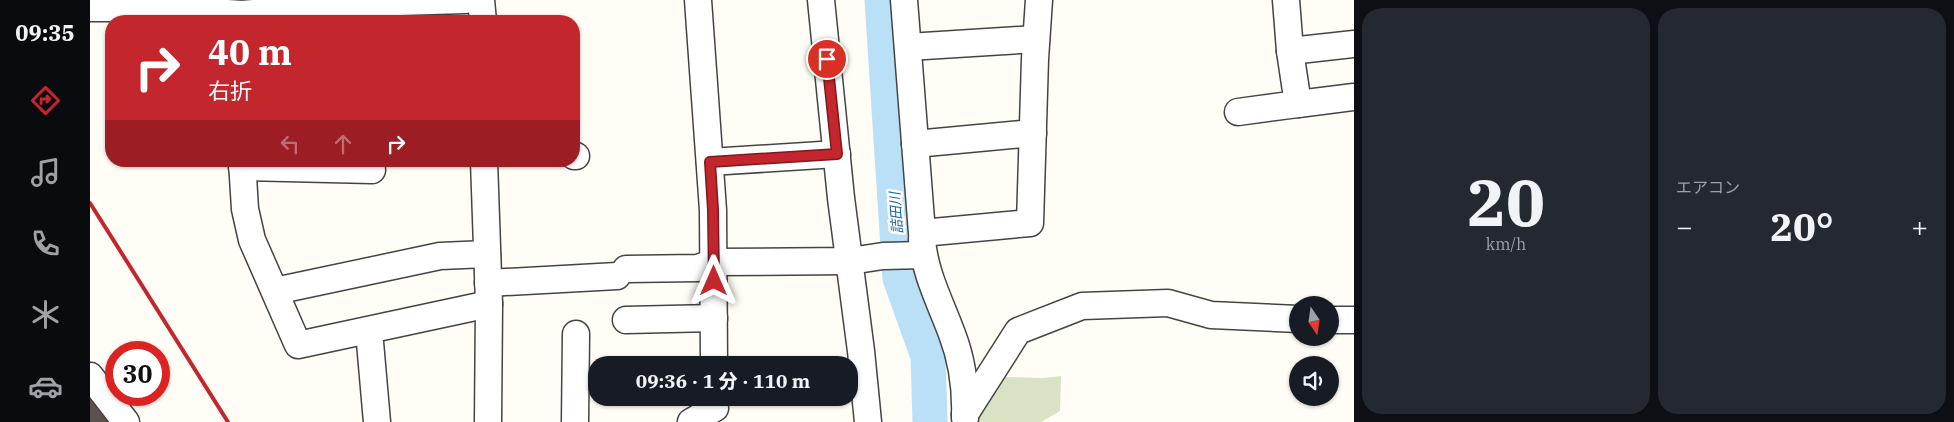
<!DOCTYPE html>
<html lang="ja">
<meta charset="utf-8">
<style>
:root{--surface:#171b24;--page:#242831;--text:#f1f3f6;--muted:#9ea1a6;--accent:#c4262e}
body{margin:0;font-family:"IBM Plex Serif","Noto Sans JP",serif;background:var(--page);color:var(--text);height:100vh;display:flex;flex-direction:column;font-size:19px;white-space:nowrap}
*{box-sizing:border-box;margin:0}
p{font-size:16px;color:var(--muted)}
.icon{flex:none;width:28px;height:28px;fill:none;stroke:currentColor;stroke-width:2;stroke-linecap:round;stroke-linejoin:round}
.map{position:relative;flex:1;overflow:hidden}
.drawer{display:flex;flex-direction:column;gap:8px;padding:8px;background:#0d0f14;width:600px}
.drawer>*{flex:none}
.top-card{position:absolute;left:15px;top:15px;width:475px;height:152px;border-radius:20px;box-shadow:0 1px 4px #0004;background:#c4262e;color:#fff;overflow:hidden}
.needle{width:32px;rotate:167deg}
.tools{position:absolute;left:1199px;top:296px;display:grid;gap:10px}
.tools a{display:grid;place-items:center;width:50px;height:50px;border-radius:50%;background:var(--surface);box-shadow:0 1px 4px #0004;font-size:25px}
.speed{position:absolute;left:15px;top:341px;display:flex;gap:10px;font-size:25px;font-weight:700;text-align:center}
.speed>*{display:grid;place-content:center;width:65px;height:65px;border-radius:50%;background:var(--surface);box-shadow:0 1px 4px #0004;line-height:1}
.speed .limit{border:8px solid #d22;background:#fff;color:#111}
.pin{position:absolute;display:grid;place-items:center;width:42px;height:42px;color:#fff;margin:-21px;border:2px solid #fff;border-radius:50%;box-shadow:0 1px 5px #0007}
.me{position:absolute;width:55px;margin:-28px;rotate:0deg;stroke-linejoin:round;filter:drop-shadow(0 0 4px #0008)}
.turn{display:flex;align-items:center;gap:18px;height:105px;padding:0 20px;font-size:22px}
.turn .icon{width:65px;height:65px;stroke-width:2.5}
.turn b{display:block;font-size:35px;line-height:42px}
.lanes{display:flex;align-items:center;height:48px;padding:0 20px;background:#0003;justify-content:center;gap:25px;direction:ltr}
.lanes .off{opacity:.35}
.big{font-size:38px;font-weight:800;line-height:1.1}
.drawer .tile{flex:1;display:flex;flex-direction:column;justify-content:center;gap:8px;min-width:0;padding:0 18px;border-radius:20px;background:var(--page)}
.drawer .dial{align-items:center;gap:0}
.dial b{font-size:65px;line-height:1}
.heat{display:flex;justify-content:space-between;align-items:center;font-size:28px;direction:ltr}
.drawer .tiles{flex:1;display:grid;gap:8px;grid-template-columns:repeat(2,1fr)}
.trip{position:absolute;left:498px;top:356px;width:270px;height:50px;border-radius:20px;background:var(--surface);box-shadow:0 1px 4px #0004;font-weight:800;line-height:50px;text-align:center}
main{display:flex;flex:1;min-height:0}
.dock{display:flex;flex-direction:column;width:90px;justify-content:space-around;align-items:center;background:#090b0e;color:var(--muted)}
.dock .icon{width:35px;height:35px}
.dock .active{color:var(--accent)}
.dock b{font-size:22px;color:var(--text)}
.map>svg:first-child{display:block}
</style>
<main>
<nav class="dock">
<b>09:35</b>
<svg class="icon active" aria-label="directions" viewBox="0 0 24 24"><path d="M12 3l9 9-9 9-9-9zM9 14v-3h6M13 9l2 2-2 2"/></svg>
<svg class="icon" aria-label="music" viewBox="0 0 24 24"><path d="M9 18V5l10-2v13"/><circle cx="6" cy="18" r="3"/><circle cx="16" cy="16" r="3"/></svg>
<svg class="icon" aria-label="phone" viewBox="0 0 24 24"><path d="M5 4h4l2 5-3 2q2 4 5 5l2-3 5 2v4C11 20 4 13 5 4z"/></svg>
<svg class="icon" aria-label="climate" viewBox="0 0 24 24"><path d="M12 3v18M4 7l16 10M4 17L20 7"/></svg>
<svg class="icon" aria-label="car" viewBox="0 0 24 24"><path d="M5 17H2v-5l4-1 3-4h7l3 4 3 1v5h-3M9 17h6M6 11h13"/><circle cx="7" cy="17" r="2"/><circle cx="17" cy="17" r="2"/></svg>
</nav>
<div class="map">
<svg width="1264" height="422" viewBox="0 0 1264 422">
<rect width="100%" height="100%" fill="#fffdf5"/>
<path fill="#d9e3c4" d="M971 376 970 411 951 422H888L894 407 915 377 953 378Z"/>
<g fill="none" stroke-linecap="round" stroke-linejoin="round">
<path stroke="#b9e0f7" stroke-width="35" d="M792 0 810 278 838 356 840 422"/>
</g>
<path fill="#5a524d" d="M0 381 36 422H0Z"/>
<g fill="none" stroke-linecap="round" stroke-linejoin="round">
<defs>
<g id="minor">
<path d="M391 0 393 21"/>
<path d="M608 0 623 210 624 365"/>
<path d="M731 0 751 198 771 351 778 422"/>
<path d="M814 0 832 233 940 223 945 59 949 0"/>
<path d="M0 8H64L152 14 277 3 375 0"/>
<path d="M818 47 946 39"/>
<path d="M1200 51 1264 44"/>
<path d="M1208 104 1264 97"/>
<path d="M1148 112 1208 104 1200 51 1196 0"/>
<path d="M825 144 943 133"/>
<path d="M484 156H486"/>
<path d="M152 161 155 209 162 240 208 345 399 304"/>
<path d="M394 161 399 304 398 422"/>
<path d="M620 162 747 154"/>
<path d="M152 167 282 170"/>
<path d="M832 239C834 272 851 304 862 334 872 360 876 391 875 418"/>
<path d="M536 269 608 268 624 262 760 261 793 256 833 255"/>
<path d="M398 283 527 276"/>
<path d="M185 291 350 256 397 254"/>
<path d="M536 320 624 318"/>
<path d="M1240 320H1264"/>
<path d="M279 331 287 422"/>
<path d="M0 376 36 422"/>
<path d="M875 414 928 331 992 306 1078 303 1121 315 1208 319"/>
<path d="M485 422 486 334"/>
<path d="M601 422 625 408"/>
</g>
</defs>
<use href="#minor" stroke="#444" stroke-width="29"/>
<use href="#minor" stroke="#fff" stroke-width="26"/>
<path stroke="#c4262e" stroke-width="4" d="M0 203 138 422"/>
</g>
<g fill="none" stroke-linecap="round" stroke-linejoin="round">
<defs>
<path id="route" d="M624 281 623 210 620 162 747 154 737 59"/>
</defs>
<use href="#route" stroke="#7f191e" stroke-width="12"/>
<use href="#route" stroke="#c4262e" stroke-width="9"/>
</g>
<g text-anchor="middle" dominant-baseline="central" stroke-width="5" stroke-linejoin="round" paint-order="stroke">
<g font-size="14" font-style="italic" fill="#1768a6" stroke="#fff">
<text transform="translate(806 213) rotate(-94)">詰田川</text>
</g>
</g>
</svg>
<div class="tools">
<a><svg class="needle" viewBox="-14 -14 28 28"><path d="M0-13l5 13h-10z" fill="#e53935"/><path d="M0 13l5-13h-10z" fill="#9ea1a6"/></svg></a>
<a><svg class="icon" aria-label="sound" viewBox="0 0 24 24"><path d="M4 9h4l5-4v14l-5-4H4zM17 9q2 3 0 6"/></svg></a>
</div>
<div class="speed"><div class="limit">30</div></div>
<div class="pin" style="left:737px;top:59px;background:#d93025"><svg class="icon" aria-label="arrive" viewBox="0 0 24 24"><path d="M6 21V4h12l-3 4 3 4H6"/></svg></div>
<svg class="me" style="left:624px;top:281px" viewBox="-20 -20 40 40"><path d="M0-17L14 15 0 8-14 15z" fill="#c4262e" stroke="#fff" stroke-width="4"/></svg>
<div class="trip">09:36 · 1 分 · 110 m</div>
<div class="top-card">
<div class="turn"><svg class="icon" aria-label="right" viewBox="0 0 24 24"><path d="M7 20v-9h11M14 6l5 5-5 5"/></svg><div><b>40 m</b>右折</div></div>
<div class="lanes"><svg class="icon off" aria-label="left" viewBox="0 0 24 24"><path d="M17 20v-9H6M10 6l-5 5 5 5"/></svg><svg class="icon off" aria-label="ahead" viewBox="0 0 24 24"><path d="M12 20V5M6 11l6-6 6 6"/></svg><svg class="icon" aria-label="right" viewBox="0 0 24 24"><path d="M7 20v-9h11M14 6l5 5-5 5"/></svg></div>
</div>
</div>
<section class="drawer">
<div class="tiles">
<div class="tile dial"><b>20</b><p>km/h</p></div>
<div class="tile"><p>エアコン</p>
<div class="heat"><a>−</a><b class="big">20°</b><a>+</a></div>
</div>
</div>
</section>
</main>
